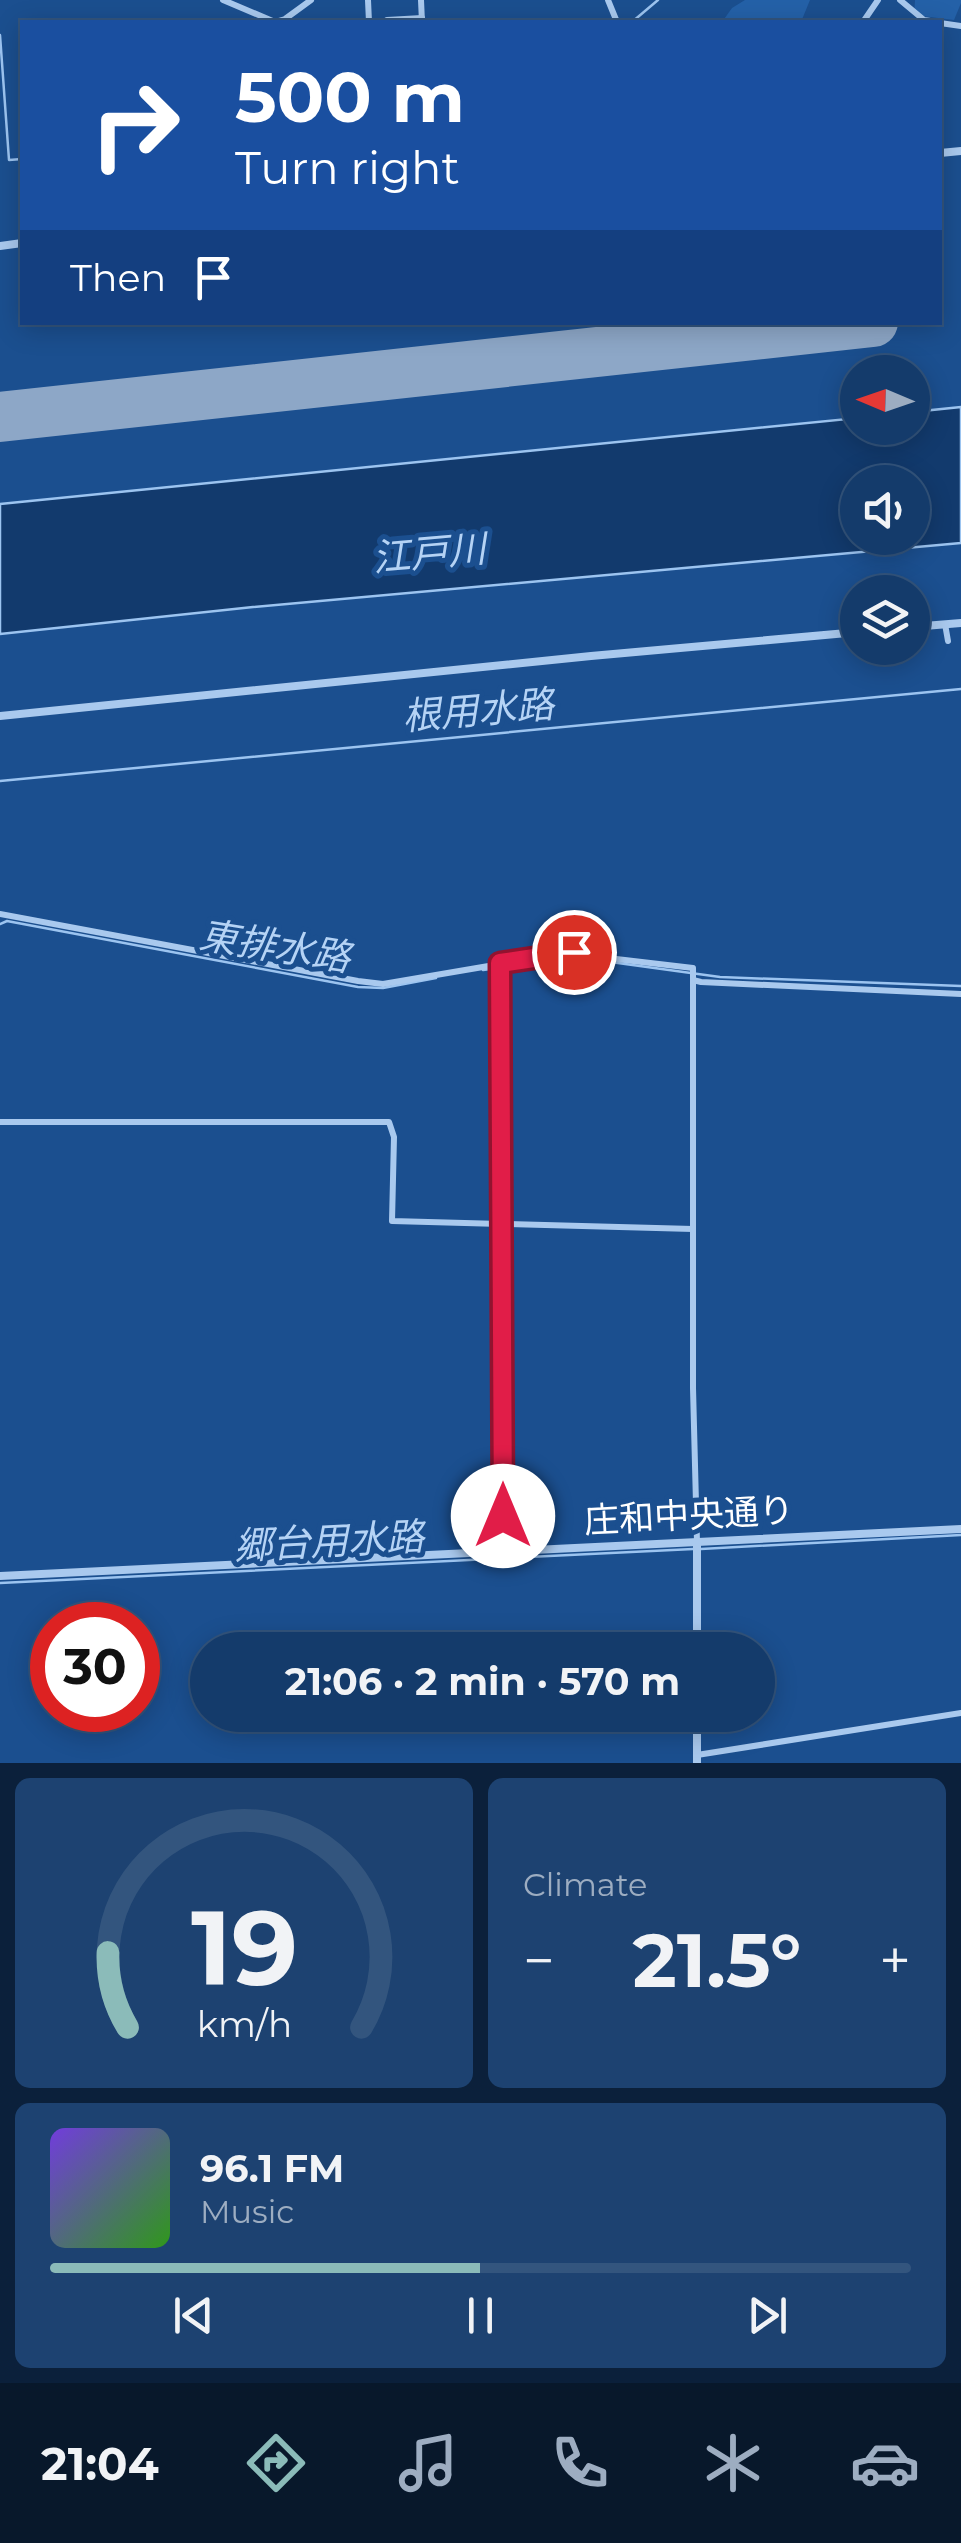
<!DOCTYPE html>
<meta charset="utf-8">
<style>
:root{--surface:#143b6b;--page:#1d4271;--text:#f1f3f6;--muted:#9dadc1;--line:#33557e;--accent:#8bbbb9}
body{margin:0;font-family:Montserrat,"Noto Sans JP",sans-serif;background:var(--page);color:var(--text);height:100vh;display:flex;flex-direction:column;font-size:38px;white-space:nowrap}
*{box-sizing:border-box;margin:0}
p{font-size:32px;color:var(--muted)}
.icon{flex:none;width:55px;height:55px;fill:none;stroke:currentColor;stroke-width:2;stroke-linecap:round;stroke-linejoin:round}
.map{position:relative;height:1763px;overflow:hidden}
.panel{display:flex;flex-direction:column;gap:15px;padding:15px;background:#0b203b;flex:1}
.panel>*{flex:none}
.banner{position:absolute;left:20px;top:20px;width:922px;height:305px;border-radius:0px;box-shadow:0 5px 25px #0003,0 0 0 2px var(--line);background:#1a4fa0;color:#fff;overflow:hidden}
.needle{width:65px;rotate:272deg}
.controls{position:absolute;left:840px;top:355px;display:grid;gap:20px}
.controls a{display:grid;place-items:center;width:90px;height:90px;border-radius:50%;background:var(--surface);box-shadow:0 5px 25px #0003,0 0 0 2px var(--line);font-size:50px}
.speed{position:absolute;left:30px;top:1602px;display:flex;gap:20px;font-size:50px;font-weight:700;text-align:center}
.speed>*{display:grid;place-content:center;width:130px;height:130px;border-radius:50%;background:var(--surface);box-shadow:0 5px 25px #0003,0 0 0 2px var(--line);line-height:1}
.speed .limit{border:15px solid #d22;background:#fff;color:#111}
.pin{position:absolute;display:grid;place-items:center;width:85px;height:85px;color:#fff;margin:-42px;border:5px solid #fff;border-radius:50%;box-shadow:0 2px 10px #0007}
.me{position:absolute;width:110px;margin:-55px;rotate:0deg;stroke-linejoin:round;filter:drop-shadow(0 0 8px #0008)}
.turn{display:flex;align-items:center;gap:35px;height:210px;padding:0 50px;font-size:45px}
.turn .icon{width:130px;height:130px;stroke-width:2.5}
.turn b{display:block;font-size:70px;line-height:85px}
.then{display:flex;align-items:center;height:95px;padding:0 50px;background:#0003;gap:20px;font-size:38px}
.big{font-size:75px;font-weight:700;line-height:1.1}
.panel .card{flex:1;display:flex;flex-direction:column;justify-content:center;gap:15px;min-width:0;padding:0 35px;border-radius:15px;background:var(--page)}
.panel .dial{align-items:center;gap:0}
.dial svg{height:260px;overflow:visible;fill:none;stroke:var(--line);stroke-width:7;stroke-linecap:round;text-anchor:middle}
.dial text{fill:var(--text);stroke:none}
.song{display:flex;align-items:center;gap:30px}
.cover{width:120px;height:120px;border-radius:15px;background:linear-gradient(135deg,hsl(260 70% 55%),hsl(110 70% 35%))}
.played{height:10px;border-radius:5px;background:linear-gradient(90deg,var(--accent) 50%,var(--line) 50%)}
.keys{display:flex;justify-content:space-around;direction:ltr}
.heat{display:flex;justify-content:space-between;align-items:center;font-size:55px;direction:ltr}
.panel .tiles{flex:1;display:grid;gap:15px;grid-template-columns:1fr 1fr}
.card:last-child{grid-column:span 2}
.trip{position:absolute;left:190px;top:1632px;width:585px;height:100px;border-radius:50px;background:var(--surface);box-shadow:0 5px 25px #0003,0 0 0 2px var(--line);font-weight:700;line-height:100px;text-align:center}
.dock{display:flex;height:160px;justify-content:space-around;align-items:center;background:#08182b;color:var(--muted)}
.dock .icon{width:70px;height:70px}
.dock .on{color:var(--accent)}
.dock b{font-size:45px;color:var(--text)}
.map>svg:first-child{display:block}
</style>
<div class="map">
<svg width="961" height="1763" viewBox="0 0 961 1763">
<rect width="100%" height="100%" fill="#1b4f8f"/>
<g fill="#2461a8">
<path d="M745 0H810L801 22H722L732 8Z"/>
<path d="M915 0H961V3L954 20 914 15Z"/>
</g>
<path fill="#123a6d" stroke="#9cc4f0" stroke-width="2.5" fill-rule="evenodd" d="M961 407V543L253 607 0 634V504L857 418 858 428H912L913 412ZM858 482H912V538H858Z"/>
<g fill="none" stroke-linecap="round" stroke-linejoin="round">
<g stroke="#9cc4f0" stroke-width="2.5">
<path d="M632 22 658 0"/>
<path d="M0 35 9 160 22 159"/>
<path d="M0 781 961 689"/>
<path d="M0 924 7 921 358 987 383 988 436 978"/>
<path d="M483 970 567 959 596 960 720 977 961 986"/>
<path d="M701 1549 961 1535"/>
<path d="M0 1583 693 1549"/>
</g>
<path stroke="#8da7c7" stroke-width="50" d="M0 417 873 322"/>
<g stroke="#a9c9ee" stroke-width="6">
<path d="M223 0 275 22 285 19 311 0"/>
<path d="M368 0 369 22"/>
<path d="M421 0 422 22"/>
<path d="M608 0 617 22"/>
<path d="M900 0 924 20 937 22"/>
<path d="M388 22 387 20 422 18"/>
<path d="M863 22 878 0"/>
<path d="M940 23 961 26"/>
<path d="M945 624 948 641"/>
<path d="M0 914 358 981 383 984 565 953 693 968V1388L697 1542"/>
<path d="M500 963 503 1552"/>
<path d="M693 980 701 982 961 994"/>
<path d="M0 1122H389L394 1137 392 1221 693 1229"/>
<path d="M697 1755 961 1713"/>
</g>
<g stroke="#a9c9ee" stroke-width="8">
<path d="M940 153 961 151"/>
<path d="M0 246 22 243"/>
<path d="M912 627 961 623"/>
<path d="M0 716 591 656 858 632"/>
<path d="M697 1542V1650"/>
<path d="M0 1576 961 1529"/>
<path d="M697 1715V1763"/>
</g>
</g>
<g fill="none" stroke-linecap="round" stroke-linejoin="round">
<defs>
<path id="route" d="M503 1516 500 963 574 952"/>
</defs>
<use href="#route" stroke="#92132f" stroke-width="25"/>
<use href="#route" stroke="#e11d48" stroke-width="18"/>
</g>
<g text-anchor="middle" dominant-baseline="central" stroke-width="10" stroke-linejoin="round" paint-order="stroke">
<g font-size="35" fill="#fff" stroke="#1b4f8f">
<text transform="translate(689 1515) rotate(-3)">庄和中央通り</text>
</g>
<g font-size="38" font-style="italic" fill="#b5d3f5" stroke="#1b4f8f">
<text transform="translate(429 553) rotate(-5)">江戸川</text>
<text transform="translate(478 710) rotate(-5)">根用水路</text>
<text transform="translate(275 946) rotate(9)">東排水路</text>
<text transform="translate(329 1541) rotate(-3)">郷台用水路</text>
</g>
</g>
</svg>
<div class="controls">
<a><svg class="needle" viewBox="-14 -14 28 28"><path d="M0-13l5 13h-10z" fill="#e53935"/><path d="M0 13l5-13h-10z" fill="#9dadc1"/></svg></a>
<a><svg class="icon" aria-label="sound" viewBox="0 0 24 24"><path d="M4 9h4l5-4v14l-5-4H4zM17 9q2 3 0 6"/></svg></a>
<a><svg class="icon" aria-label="layers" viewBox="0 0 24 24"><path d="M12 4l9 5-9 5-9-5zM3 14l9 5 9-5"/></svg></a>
</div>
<div class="speed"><div class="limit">30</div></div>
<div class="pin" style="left:574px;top:952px;background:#d93025"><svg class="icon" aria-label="arrive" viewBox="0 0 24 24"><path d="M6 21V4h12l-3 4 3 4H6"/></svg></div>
<svg class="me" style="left:503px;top:1516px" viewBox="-20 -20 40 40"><circle r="19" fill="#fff"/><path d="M0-13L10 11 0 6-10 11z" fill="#e11d48"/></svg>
<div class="trip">21:06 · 2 min · 570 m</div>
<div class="banner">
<div class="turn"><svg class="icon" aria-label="right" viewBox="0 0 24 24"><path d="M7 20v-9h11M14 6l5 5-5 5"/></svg><div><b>500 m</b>Turn right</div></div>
<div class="then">Then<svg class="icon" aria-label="arrive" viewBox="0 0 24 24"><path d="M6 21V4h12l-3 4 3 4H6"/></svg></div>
</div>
</div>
<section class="panel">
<div class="tiles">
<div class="card dial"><svg viewBox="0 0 100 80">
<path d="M14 69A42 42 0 1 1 86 69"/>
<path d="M14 69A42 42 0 0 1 8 46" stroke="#8bbbb9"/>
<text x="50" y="56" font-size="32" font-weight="700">19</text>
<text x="50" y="72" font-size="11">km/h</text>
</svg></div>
<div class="card"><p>Climate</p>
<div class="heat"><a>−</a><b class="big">21.5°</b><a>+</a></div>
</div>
<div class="card">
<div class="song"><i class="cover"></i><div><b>96.1 FM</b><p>Music</p></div></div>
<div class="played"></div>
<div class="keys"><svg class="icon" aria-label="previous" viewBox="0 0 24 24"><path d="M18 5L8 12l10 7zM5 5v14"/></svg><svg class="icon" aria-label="pause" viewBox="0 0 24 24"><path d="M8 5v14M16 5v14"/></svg><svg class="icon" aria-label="next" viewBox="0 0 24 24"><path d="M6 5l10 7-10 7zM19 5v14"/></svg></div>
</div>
</div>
</section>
<nav class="dock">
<b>21:04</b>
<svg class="icon on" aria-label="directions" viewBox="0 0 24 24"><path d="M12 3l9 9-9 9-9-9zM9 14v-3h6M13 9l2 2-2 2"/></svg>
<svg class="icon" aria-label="music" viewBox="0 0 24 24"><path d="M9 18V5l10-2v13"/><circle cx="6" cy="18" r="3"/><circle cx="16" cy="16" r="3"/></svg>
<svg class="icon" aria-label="phone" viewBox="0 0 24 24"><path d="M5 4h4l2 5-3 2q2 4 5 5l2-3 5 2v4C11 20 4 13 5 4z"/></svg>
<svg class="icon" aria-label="climate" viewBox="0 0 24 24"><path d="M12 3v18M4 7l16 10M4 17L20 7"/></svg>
<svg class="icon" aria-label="car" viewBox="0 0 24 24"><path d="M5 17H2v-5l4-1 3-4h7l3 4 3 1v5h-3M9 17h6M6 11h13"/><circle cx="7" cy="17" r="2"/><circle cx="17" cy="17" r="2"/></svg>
</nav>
